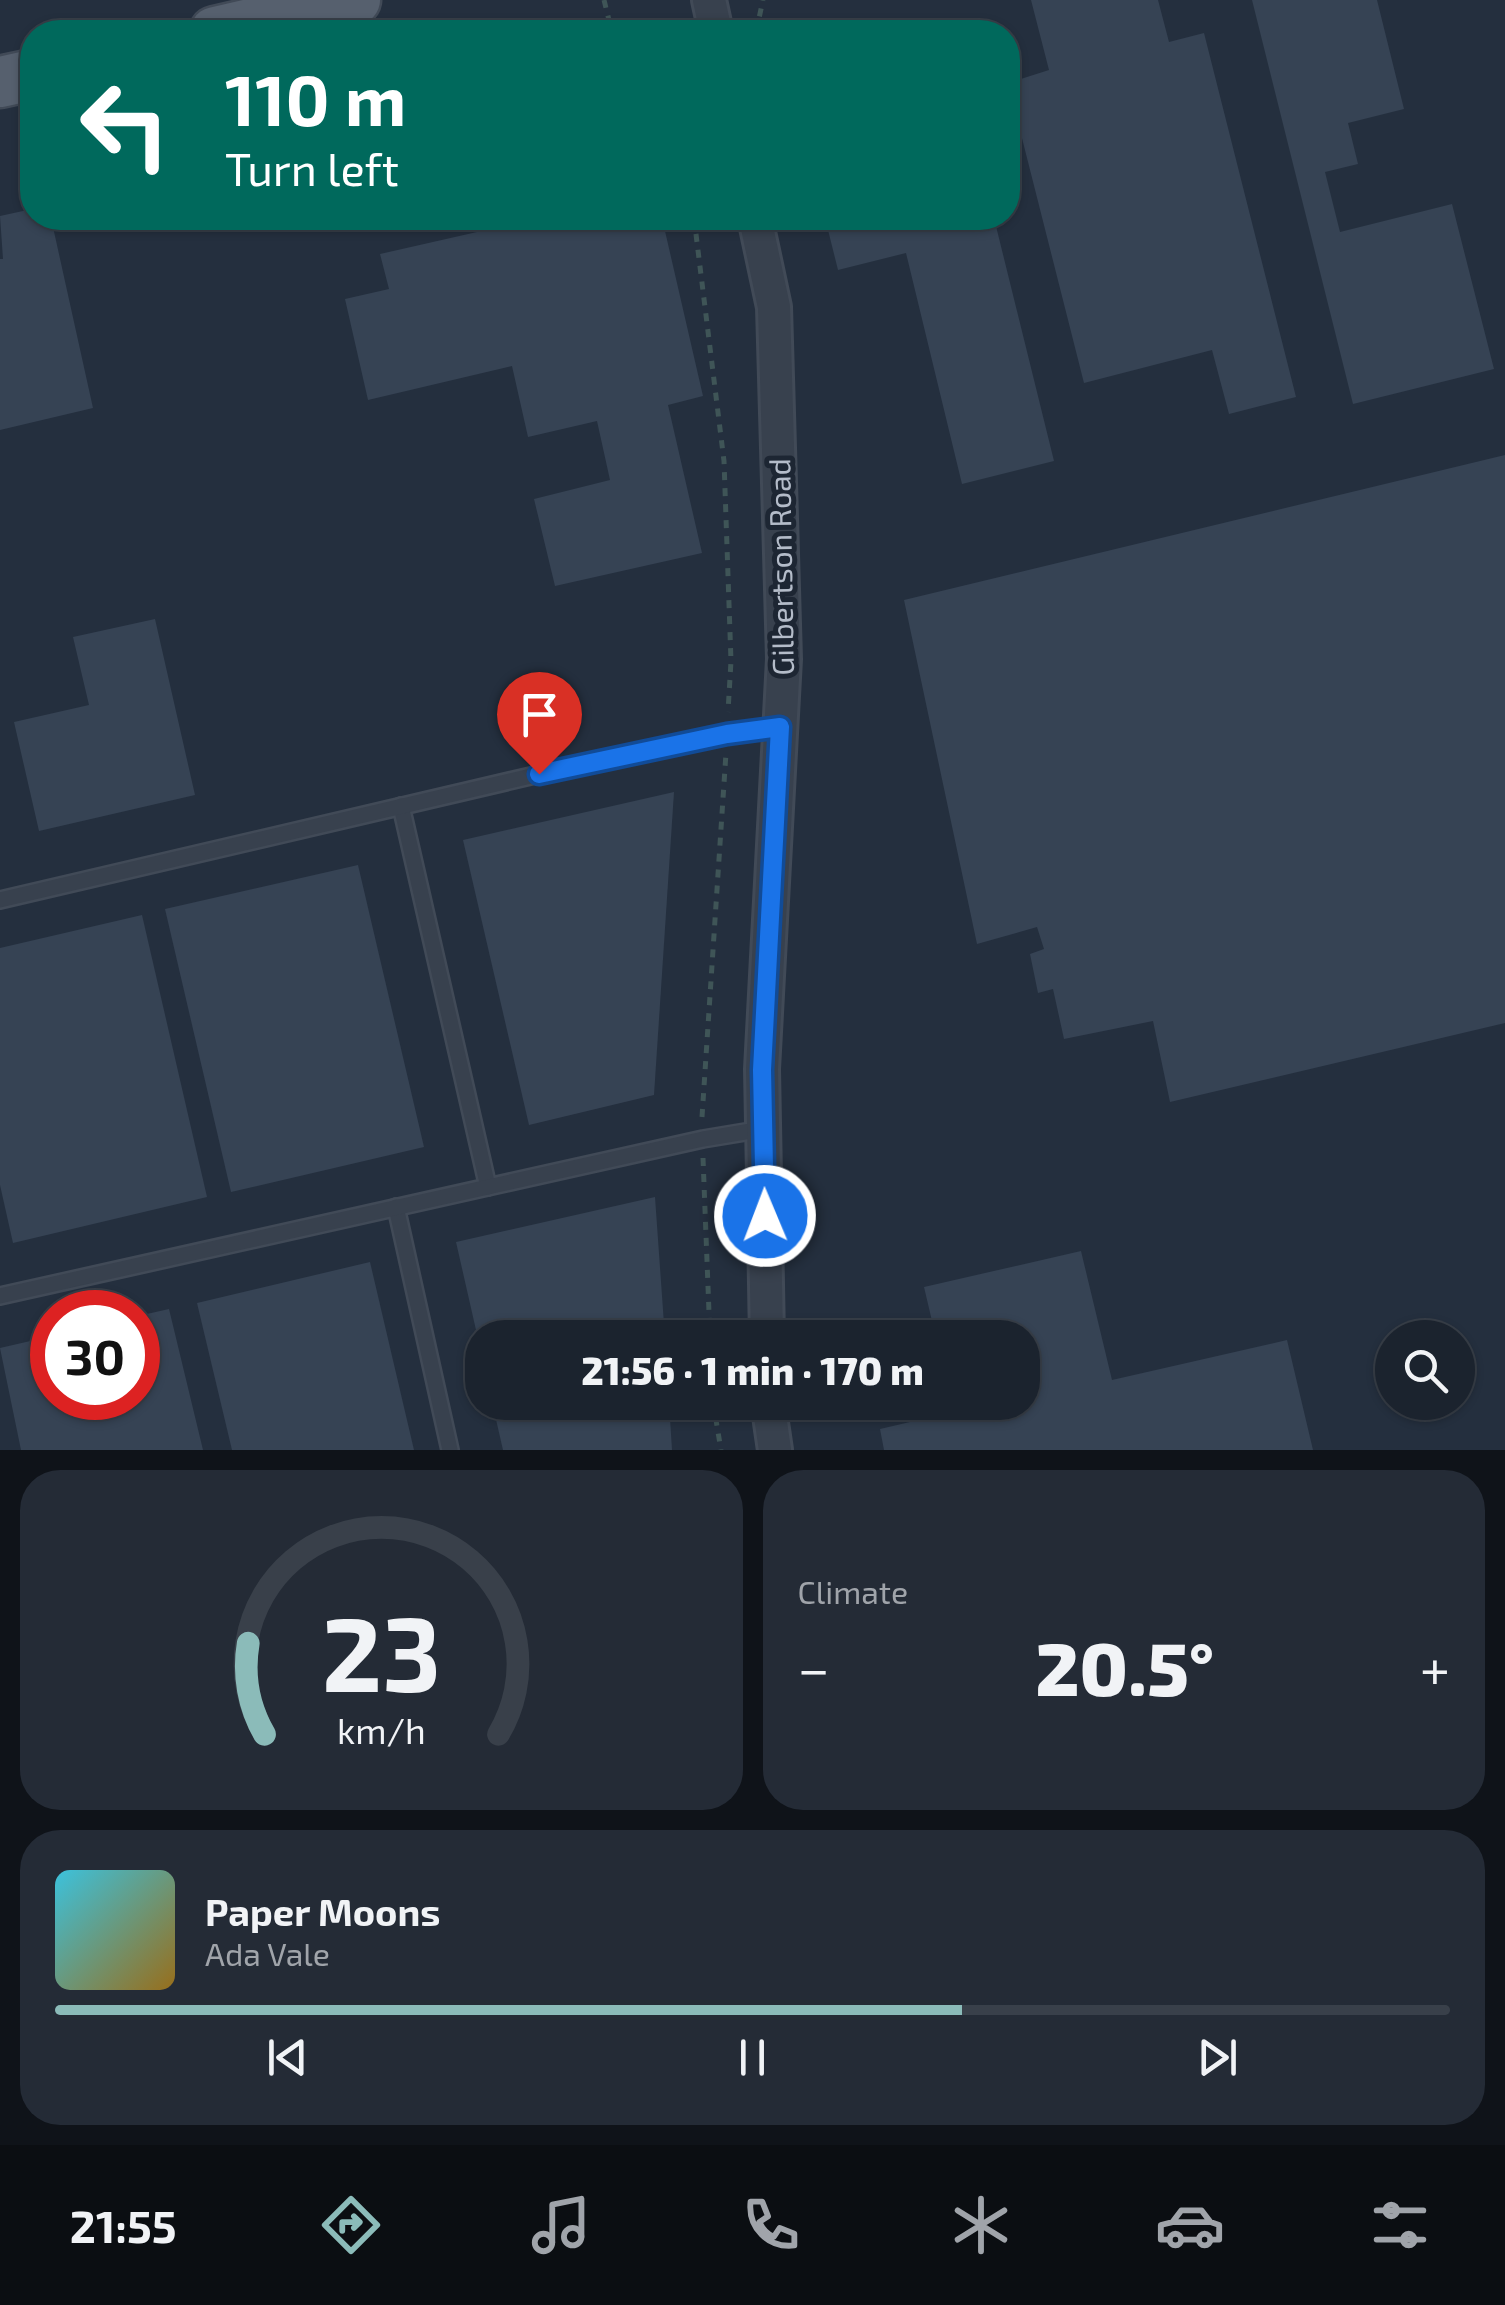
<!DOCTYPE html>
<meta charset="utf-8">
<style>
:root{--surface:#1b232e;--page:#242b36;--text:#f1f3f6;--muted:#a0a4aa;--line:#39404a;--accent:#8bbbb9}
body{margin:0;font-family:"Exo 2",sans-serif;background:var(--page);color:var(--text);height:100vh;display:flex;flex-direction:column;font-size:38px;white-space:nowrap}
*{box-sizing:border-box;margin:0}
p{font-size:32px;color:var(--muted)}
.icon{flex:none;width:55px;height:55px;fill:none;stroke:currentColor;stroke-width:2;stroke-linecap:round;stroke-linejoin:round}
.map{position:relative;height:1450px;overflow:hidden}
.panel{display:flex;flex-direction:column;gap:20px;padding:20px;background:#0f1319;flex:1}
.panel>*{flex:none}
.banner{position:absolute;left:20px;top:20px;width:1000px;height:210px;border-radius:40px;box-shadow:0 2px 8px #0004,0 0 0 2px var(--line);background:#00695c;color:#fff;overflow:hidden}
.controls{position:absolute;left:1375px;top:1320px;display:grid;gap:20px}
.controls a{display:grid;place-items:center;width:100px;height:100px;border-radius:50%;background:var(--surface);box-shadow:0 2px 8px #0004,0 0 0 2px var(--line);font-size:50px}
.speed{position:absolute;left:30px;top:1290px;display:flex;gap:20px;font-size:50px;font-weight:700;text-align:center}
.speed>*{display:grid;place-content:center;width:130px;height:130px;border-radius:50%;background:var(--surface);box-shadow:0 2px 8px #0004,0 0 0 2px var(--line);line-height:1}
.speed .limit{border:15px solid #d22;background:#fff;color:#111}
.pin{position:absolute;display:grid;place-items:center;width:85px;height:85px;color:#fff;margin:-102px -42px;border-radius:50% 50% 50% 0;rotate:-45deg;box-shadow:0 0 10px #0007}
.pin .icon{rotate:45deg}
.me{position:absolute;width:110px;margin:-55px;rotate:359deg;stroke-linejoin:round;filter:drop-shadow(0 0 8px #0008)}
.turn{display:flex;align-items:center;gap:35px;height:210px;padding:0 40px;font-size:45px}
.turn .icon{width:130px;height:130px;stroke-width:2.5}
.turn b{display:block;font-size:70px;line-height:85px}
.big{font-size:75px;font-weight:800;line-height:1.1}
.panel .widget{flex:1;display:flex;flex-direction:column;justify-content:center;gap:15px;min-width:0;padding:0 35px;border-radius:40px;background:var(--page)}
.panel .dial{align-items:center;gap:0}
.dial svg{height:260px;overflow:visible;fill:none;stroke:var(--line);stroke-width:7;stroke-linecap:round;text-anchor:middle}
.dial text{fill:var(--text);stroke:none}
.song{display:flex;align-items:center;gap:30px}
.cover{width:120px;height:120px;border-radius:15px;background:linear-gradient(135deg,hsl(190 70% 55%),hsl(40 70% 35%))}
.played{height:10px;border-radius:5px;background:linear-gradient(90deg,var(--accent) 65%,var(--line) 65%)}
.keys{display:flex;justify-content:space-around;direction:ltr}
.heat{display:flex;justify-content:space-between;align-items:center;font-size:55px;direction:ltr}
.panel .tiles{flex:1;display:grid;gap:20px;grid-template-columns:1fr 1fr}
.widget:last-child{grid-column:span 2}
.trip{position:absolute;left:465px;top:1320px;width:575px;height:100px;border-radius:40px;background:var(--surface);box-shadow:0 2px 8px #0004,0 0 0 2px var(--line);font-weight:800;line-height:100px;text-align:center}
.tab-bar{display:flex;height:160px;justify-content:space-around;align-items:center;background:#0b0e12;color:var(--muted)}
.tab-bar .icon{width:70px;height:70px}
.tab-bar .active{color:var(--accent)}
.tab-bar b{font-size:45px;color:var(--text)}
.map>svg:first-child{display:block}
</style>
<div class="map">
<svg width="1505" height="1450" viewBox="0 0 1505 1450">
<rect width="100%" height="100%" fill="#242f3e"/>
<g fill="#364354">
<path d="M1031 0H1158L1169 42 1204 33 1296 397 1229 414 1212 350 1084 383 1008 83 1049 70Z"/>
<path d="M1252 0H1377L1404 109 1348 123 1358 164 1325 172 1340 232 1452 204 1494 369 1353 404Z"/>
<path d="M32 209V218H51L93 408 0 430V259H3L0 216Z"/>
<path d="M436 218H475V219L438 228Z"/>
<path d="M539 218H662L703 396 668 405 702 553 555 586 534 499 610 480 597 421 528 437 512 366 368 400 345 299 389 289 380 254Z"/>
<path d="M825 218H994L1054 461 962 484 906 253 838 270Z"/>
<path d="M1505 455V1023L1170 1102 1153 1021 1064 1039 1053 989 1038 993 1030 954 1044 949 1037 927 977 944 904 600Z"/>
<path d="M155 619 195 795 39 831 14 722 89 705 73 637Z"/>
<path d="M674 792 654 1095 529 1125 463 840Z"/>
<path d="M358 865 424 1147 231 1192 165 909Z"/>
<path d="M142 915 207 1197 13 1243 0 1185V948Z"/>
<path d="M655 1197 665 1338H482L481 1352 456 1242Z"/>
<path d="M1081 1251 1112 1380 1287 1340 1313 1450H884L880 1429 953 1412 951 1402H1022V1338H936L924 1287Z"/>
<path d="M370 1262 414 1450H232L197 1303Z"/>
<path d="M169 1309 203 1450H21L0 1348 52 1336V1398H138V1316Z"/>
<path d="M492 1402H669L672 1450H503Z"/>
</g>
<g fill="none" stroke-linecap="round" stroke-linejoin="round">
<defs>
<g id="lane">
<path d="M401 806 488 1187"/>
<path d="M0 900 608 758 727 734 780 727"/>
<path d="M396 1207 450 1450"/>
<path d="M0 1296 703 1139 763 1129"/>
</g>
<g id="street">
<path d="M709 0 716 32"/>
<path d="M755 218 774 307 784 659 762 1069 767 1338"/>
<path d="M768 1402 775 1450"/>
</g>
<g id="primary">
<path d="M215 32 355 0"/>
<path d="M0 82 32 75"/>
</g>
</defs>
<use href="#lane" stroke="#414a57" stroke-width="20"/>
<use href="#street" stroke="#414a57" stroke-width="38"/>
<use href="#primary" stroke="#414a57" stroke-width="55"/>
<g stroke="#3f5557" stroke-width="5" stroke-dasharray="8 8" stroke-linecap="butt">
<path d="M604 0 612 32"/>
<path d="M632 32H642"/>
<path d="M756 32 763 0"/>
<path d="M694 218 724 461 731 661 728 712"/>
<path d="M702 1117 726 753"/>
<path d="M703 1158 710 1338"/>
<path d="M713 1402 721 1450"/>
</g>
<use href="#lane" stroke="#38414e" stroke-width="15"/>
<use href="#street" stroke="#38414e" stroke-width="32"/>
<use href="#primary" stroke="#56606e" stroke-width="50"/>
</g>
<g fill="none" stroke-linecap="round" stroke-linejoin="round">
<defs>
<path id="route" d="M539 774 727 734 780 727 762 1070 765 1216"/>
</defs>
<use href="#route" stroke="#114b97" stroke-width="25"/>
<use href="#route" stroke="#1a73e8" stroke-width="18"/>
</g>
<g text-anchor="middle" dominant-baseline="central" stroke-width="10" stroke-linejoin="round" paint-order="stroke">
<g font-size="30" fill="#b4bcc9" stroke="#1d2633">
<text transform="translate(780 567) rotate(-91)">Gilbertson Road</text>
</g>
</g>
</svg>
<div class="controls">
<a><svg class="icon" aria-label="search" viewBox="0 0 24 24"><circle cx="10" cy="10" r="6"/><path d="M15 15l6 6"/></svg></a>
</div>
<div class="speed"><div class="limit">30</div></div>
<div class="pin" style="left:539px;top:774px;background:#d93025"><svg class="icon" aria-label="arrive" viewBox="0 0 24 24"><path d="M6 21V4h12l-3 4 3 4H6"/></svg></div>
<svg class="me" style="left:765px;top:1216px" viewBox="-20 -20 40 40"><circle r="17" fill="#1a73e8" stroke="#fff" stroke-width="3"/><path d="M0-11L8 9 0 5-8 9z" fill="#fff"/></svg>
<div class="trip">21:56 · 1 min · 170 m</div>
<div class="banner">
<div class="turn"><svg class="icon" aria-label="left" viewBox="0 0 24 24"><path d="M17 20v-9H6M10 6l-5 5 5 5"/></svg><div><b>110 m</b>Turn left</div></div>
</div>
</div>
<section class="panel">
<div class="tiles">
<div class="widget dial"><svg viewBox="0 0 100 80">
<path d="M14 69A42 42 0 1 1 86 69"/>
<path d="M14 69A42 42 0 0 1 9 41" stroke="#8bbbb9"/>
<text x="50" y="56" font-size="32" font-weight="700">23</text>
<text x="50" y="72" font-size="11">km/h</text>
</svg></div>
<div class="widget"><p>Climate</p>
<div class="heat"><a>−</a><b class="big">20.5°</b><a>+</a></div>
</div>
<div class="widget">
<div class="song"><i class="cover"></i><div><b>Paper Moons</b><p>Ada Vale</p></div></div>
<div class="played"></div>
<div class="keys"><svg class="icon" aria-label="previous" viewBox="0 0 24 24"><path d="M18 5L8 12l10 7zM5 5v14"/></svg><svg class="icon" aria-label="pause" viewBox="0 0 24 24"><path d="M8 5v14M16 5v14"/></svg><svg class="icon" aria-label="next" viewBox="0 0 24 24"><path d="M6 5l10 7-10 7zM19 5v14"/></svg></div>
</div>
</div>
</section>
<nav class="tab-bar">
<b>21:55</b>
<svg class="icon active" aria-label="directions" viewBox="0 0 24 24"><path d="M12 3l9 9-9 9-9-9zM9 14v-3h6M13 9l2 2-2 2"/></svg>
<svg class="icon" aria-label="music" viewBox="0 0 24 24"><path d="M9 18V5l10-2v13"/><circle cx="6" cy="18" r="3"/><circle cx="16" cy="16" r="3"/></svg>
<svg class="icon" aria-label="phone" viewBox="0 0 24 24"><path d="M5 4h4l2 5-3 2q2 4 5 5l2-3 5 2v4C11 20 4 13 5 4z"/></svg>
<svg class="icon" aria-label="climate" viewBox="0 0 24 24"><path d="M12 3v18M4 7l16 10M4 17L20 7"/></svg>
<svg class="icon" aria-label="car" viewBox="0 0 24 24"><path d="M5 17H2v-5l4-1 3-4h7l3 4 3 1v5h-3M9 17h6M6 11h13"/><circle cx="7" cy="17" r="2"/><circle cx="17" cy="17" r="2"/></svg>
<svg class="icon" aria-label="filters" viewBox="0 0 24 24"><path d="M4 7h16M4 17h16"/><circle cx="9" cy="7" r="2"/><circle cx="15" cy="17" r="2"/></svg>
</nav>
